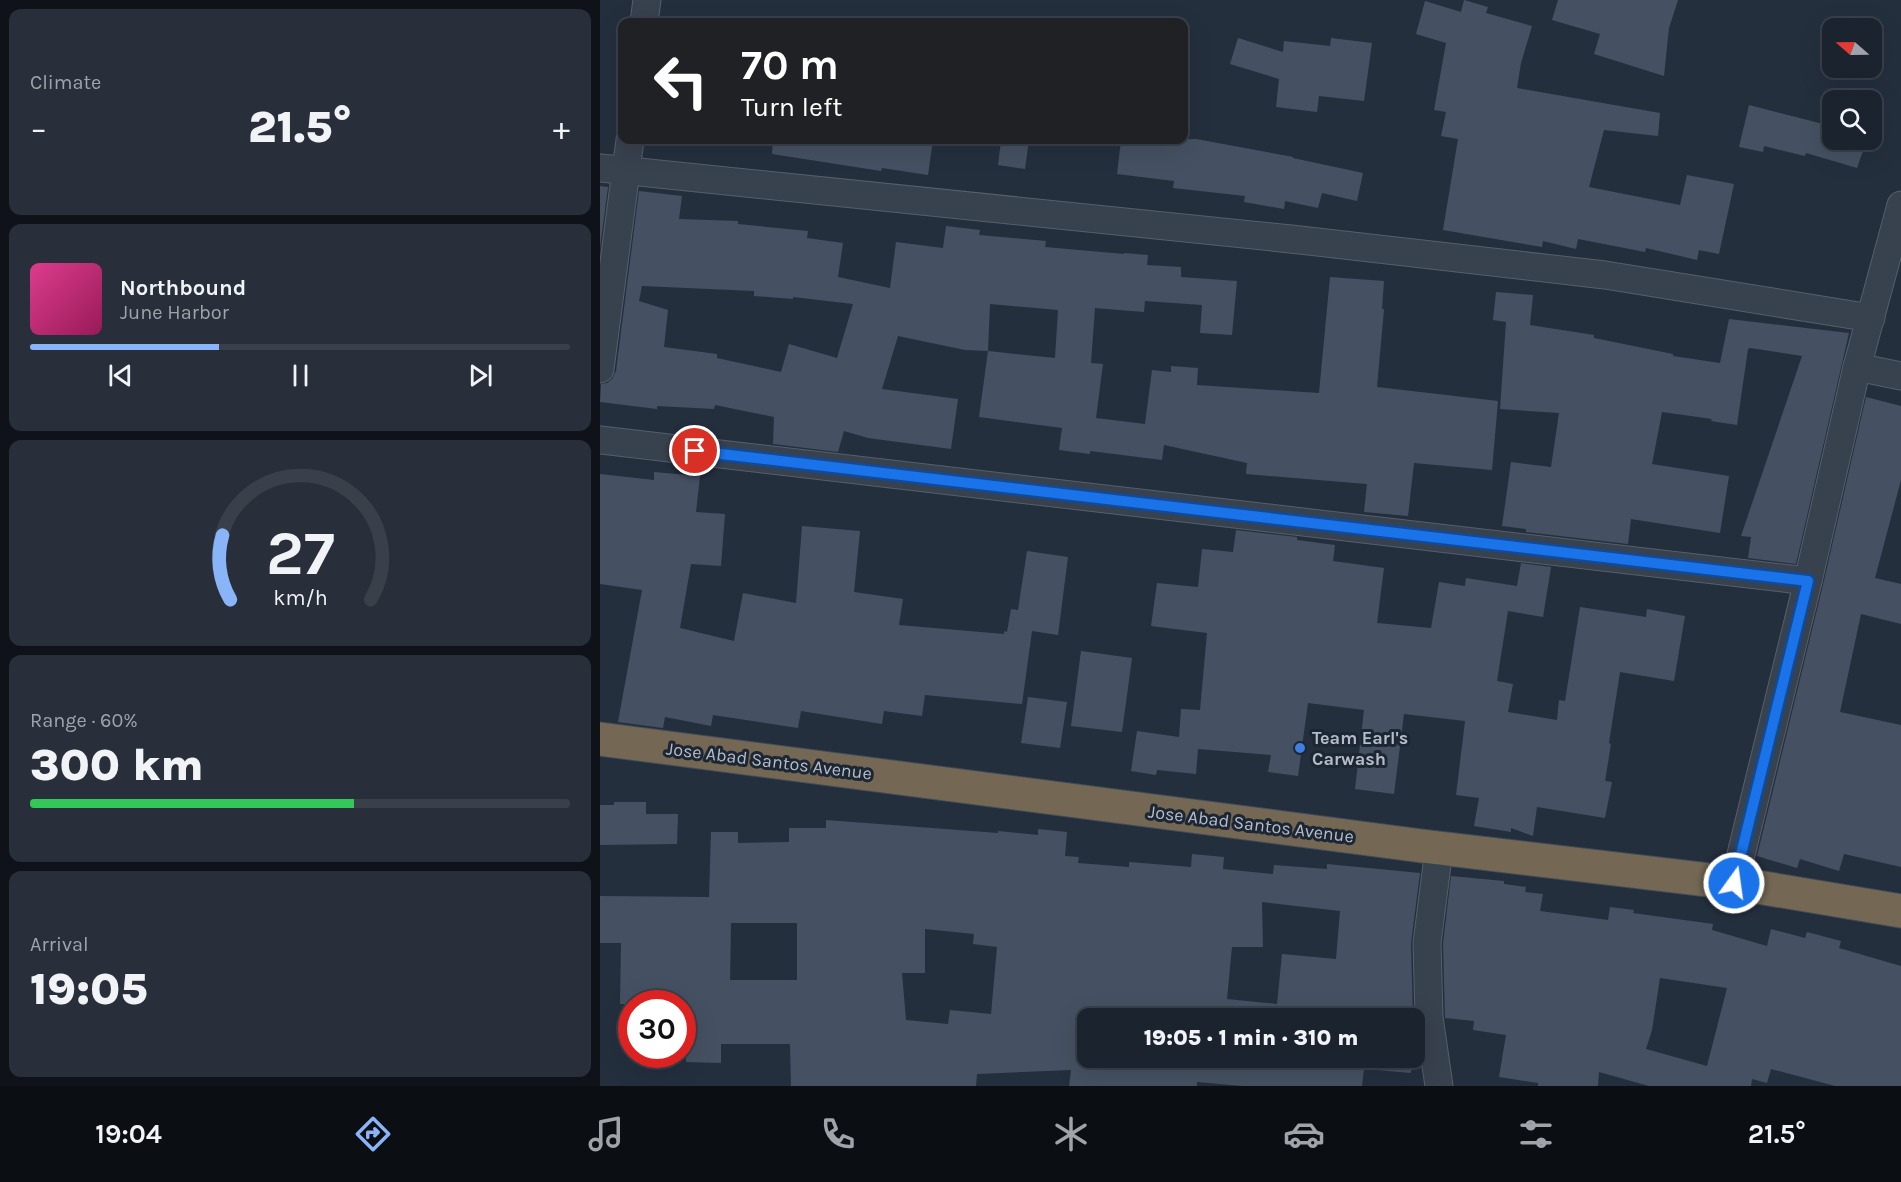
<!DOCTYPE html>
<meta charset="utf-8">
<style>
:root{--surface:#1b232e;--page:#282f3a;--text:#f1f3f6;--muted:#a0a4aa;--line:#39404a;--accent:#8ab4f8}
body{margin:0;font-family:Karla,sans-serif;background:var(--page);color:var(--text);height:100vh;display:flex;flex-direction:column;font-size:22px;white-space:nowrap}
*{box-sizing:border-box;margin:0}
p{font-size:20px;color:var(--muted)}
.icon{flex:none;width:33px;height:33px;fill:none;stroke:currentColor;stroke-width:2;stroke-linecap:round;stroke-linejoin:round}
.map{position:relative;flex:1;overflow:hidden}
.side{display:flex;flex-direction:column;gap:9px;padding:9px;background:#0f1319;width:600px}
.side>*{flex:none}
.hud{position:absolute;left:18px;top:18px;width:570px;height:126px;border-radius:12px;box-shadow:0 6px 24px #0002,0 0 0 2px var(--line);background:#202124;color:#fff;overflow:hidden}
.needle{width:39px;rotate:290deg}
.buttons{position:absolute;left:1222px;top:18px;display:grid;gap:12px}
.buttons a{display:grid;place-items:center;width:60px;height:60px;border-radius:12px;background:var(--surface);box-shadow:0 6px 24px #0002,0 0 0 2px var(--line);font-size:30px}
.speed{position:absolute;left:18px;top:990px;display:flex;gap:12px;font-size:30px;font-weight:700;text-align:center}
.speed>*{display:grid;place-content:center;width:78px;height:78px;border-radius:50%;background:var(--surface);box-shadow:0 6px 24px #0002,0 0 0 2px var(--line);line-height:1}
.speed .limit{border:9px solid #d22;background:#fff;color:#111}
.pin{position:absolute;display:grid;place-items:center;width:51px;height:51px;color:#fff;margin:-26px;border:3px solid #fff;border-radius:50%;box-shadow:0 2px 6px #0007}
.me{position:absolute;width:66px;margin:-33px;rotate:14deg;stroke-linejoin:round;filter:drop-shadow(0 0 4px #0008)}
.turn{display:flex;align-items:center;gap:21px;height:126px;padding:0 24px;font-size:27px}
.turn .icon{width:78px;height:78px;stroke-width:2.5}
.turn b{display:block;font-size:42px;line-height:51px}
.big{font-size:45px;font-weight:800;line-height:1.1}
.side .widget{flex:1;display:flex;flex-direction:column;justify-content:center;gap:9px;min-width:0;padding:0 21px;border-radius:12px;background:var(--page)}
.side .dial{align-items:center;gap:0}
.dial svg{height:156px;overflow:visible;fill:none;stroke:var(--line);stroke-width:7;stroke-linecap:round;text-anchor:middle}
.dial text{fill:var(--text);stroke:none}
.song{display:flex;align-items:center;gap:18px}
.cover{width:72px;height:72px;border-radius:9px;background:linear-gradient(135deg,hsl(330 70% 55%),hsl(330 70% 35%))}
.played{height:6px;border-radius:3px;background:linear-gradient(90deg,var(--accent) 35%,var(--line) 35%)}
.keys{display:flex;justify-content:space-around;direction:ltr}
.heat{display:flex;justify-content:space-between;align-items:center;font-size:33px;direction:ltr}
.charge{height:9px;border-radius:4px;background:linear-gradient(90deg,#34c759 60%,var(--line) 0)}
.trip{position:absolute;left:477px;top:1008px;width:348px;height:60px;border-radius:12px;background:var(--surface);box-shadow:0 6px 24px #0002,0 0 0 2px var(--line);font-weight:800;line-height:60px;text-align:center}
.tabs{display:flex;height:96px;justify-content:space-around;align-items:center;background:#0b0e12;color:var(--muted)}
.tabs .icon{width:42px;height:42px}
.tabs .active{color:var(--accent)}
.tabs b{font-size:27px;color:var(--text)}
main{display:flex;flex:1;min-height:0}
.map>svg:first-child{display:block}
</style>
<main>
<section class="side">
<div class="widget"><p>Climate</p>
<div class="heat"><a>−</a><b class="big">21.5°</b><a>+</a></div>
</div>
<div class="widget">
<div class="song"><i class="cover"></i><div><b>Northbound</b><p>June Harbor</p></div></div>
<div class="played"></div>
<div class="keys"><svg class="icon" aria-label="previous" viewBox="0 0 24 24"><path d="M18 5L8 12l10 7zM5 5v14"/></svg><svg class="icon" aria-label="pause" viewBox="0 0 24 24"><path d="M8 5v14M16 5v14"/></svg><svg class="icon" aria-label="next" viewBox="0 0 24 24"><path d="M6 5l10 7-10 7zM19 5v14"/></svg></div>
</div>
<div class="widget dial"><svg viewBox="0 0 100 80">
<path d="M14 69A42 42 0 1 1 86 69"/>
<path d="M14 69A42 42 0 0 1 10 36" stroke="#8ab4f8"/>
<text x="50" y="56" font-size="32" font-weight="700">27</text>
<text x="50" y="72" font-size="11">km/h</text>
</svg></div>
<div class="widget"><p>Range · 60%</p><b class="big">300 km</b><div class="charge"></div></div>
<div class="widget"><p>Arrival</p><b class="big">19:05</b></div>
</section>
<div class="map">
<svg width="1301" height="1086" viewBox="0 0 1301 1086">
<rect width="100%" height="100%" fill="#242f3e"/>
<g fill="#455162" fill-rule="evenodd">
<path d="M864 0 888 7 886 13 932 26 921 63 917 88 1060 113 1058 136 1004 130 989 187 1080 205 1087 175 1134 184 1119 254 1099 250 1097 260 1046 248 1045 252 978 239 976 249 943 241 942 247 843 230 858 139 841 136 846 112 834 110 846 43 816 34 825 1 861 12Z"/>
<path d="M958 0H1078L1069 28 1064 76 994 54 1000 34 952 20Z"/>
<path d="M638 38 683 52 684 41 730 46 731 38 772 43 764 101 719 96 717 112 676 107 679 79 630 64Z"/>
<path d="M1149 105 1231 126 1233 120V140H1267L1257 168 1206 153 1205 156 1164 146 1163 152 1139 147Z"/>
<path d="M596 139 693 157V158L763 173 757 201 722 193 718 208 685 201 684 209 644 202 645 196 573 188 574 181 517 174 521 140Z"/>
<path d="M173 140H333L328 175 282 168 281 171 172 154Z"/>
<path d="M401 140H429L425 169 398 165Z"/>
<path d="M0 186 8 187 0 248Z"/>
<path d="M39 191 82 196 79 219 138 221V224L208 231 207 238 243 243 238 277 290 288 296 242 343 248 346 226 380 230 379 235 446 241 445 247 524 254V253L548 255 547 265 581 267V277L637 281 632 335 600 333 602 305 545 301 544 312 495 308 491 363 503 364 496 418 545 424 552 370 571 372V366L598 368 597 385 719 393 730 277 784 281 782 309H784L777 387 898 401 892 470 814 463 808 516 764 512 767 484 646 474 647 463 564 445 562 460 490 451V454L459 450 462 428 379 417 388 351 365 350 298 336 282 389 358 399 351 449 268 438 244 431 238 452 173 444 174 417 115 405 114 409 57 406V409L0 402 1 384 7 383 12 379 16 371ZM42 286 154 291V296L193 299V297L253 304 237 358 189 344 181 372 117 358V354L64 347 68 310 39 301ZM390 304 458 310 455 358 388 351Z"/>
<path d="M896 292 933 295 930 325 994 335V338L1073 354V356L1120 363 1129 319 1249 333 1196 564 1148 558 1151 537 1141 536 1202 356 1150 348 1148 349 1137 425 1111 421 1112 419 1062 412 1052 464 1129 476 1120 533 1031 519 1028 544 926 532V529L902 526 911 462 951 467 959 413 900 409 906 322 893 320Z"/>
<path d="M1266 397 1301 406V480L1275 578 1301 584V624L1261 614 1240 712 1301 725V867L1244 854 1239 871 1200 859 1197 868 1157 856 1223 585Z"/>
<path d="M54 472 100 476 96 512 125 514 121 566 91 564 80 628 134 641 143 593 196 603 202 526 260 531 254 592 303 599 299 625 404 634V631L407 632 411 609 418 610 427 551 468 557 458 635 432 631 422 704 325 695 322 716 284 711 282 724 201 711 198 728 113 715 111 726 65 717 63 728 18 722 42 590 0 584V474L54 480Z"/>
<path d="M636 530 697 537V540L735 545 733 561 784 568 777 623 831 628 839 582 865 586 866 578 917 586 921 563 951 567 943 617 908 611 897 681 913 684 908 712 957 720 959 700 965 701 980 607 1046 617 1047 609 1085 616 1074 681 1020 672 1009 743 1011 744 1005 781 1012 782 1005 818 937 807 933 836 911 828V832L874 826 879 798 856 795 865 721 804 714 794 794 755 789 764 710 708 703 698 776 668 772 671 755 598 749 596 774 557 770 556 775 531 771 537 731 579 737 581 709 600 710 607 633 551 626 557 583 598 587 602 549 633 552Z"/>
<path d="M481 651 532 658 522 732 471 726Z"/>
<path d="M428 697 467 702 460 748 421 743Z"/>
<path d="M14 802H46V814H78L77 844 0 845V805H14Z"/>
<path d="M226 820 398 833V831L438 835V829L467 832 465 856 479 857 478 863 529 867V862L591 867 592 854 624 857 623 869 673 874 674 865 727 869V864L820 873 811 943 813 1018H488V1058H812L811 1073 764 1069 762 1086H642L597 1082V1086H469L471 1070 377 1074 376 1086H191L190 1044H121V1063L86 1062V1004H20L21 943H0V896L109 897 111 832H138V843L189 842V828H226ZM662 902 740 911 736 959 682 954 677 1004 627 999 632 947H663ZM131 923H197V980H130ZM325 929 374 934 373 944 397 947 391 1014 350 1010 348 1024 306 1020 302 973H325Z"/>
<path d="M851 876 904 881V884L926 887 925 892 943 894 940 911 1008 920 1010 907 1034 910 1033 913 1113 924 1112 930 1167 946 1171 929 1205 938 1207 932 1241 941 1239 948 1301 966V1086H1235L1171 1069 1167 1083 1152 1079 1151 1086H1049L999 1072 998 1086H938V1083L899 1077 906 1035 873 1030 874 1021 845 1018 843 944ZM1060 978 1127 988 1107 1066 1046 1049 1052 1030Z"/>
</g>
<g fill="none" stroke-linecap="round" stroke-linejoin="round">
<defs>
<g id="street">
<path d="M44 22 47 0"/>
<path d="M0 168 691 239 1005 275 1271 318"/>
<path d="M1257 367 1301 376"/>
<path d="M0 369 30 140"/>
<path d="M0 440 1208 581"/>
<path d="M1134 883 1208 581 1257 367 1301 205"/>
<path d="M839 1086 829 1017 827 943 839 849"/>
</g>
<path id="highway" d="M0 739 822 846 1134 883 1301 911"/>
</defs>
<use href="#street" stroke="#565f6c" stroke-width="29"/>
<use href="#highway" stroke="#434c59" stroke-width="35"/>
<use href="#street" stroke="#38414e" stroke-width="27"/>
<use href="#highway" stroke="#746855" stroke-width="33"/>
</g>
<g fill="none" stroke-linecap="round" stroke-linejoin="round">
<defs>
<path id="route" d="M95 451 1208 581 1134 883"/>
</defs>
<use href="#route" stroke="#114b97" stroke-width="15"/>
<use href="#route" stroke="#1a73e8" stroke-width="10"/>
</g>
<circle fill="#3f7fe0" stroke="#1d2633" stroke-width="2" cx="700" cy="748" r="6"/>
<g text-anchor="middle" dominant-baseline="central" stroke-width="6" stroke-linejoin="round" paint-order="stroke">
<g font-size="18" font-weight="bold" fill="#b4bcc9" stroke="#1d2633" text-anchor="start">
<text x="712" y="738">Team Earl's<tspan x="712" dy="21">Carwash</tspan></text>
</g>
<g font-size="18" fill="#b4bcc9" stroke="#1d2633">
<text transform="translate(169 761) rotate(7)">Jose Abad Santos Avenue</text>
<text transform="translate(651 824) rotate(7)">Jose Abad Santos Avenue</text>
</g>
</g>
</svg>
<div class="buttons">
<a><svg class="needle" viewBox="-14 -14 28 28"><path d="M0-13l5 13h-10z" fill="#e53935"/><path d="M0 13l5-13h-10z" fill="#a0a4aa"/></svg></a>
<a><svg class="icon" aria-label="search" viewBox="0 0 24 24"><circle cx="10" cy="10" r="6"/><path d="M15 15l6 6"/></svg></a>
</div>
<div class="speed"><div class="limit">30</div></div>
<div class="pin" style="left:95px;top:451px;background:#d93025"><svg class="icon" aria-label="arrive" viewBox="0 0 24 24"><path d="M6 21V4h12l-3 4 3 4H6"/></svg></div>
<svg class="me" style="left:1134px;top:883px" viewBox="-20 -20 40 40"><circle r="17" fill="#1a73e8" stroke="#fff" stroke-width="3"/><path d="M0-11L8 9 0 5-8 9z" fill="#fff"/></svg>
<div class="trip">19:05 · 1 min · 310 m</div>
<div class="hud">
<div class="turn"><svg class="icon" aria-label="left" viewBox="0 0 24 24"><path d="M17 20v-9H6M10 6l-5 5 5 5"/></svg><div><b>70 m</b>Turn left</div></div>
</div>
</div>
</main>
<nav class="tabs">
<b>19:04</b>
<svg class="icon active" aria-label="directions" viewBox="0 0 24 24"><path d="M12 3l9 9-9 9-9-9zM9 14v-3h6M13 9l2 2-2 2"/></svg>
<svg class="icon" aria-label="music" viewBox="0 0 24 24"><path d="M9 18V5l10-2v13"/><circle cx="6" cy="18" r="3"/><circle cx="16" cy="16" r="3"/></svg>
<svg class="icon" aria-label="phone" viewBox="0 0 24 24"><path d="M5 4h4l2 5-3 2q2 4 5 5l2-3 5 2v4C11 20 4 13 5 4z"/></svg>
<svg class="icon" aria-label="climate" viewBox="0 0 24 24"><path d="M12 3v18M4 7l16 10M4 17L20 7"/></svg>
<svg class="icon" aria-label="car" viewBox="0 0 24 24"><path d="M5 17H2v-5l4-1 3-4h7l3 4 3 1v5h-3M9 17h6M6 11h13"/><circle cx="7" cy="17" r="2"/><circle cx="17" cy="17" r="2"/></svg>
<svg class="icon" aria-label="filters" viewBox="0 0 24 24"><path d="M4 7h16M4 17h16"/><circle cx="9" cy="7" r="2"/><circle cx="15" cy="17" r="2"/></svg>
<b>21.5°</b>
</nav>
